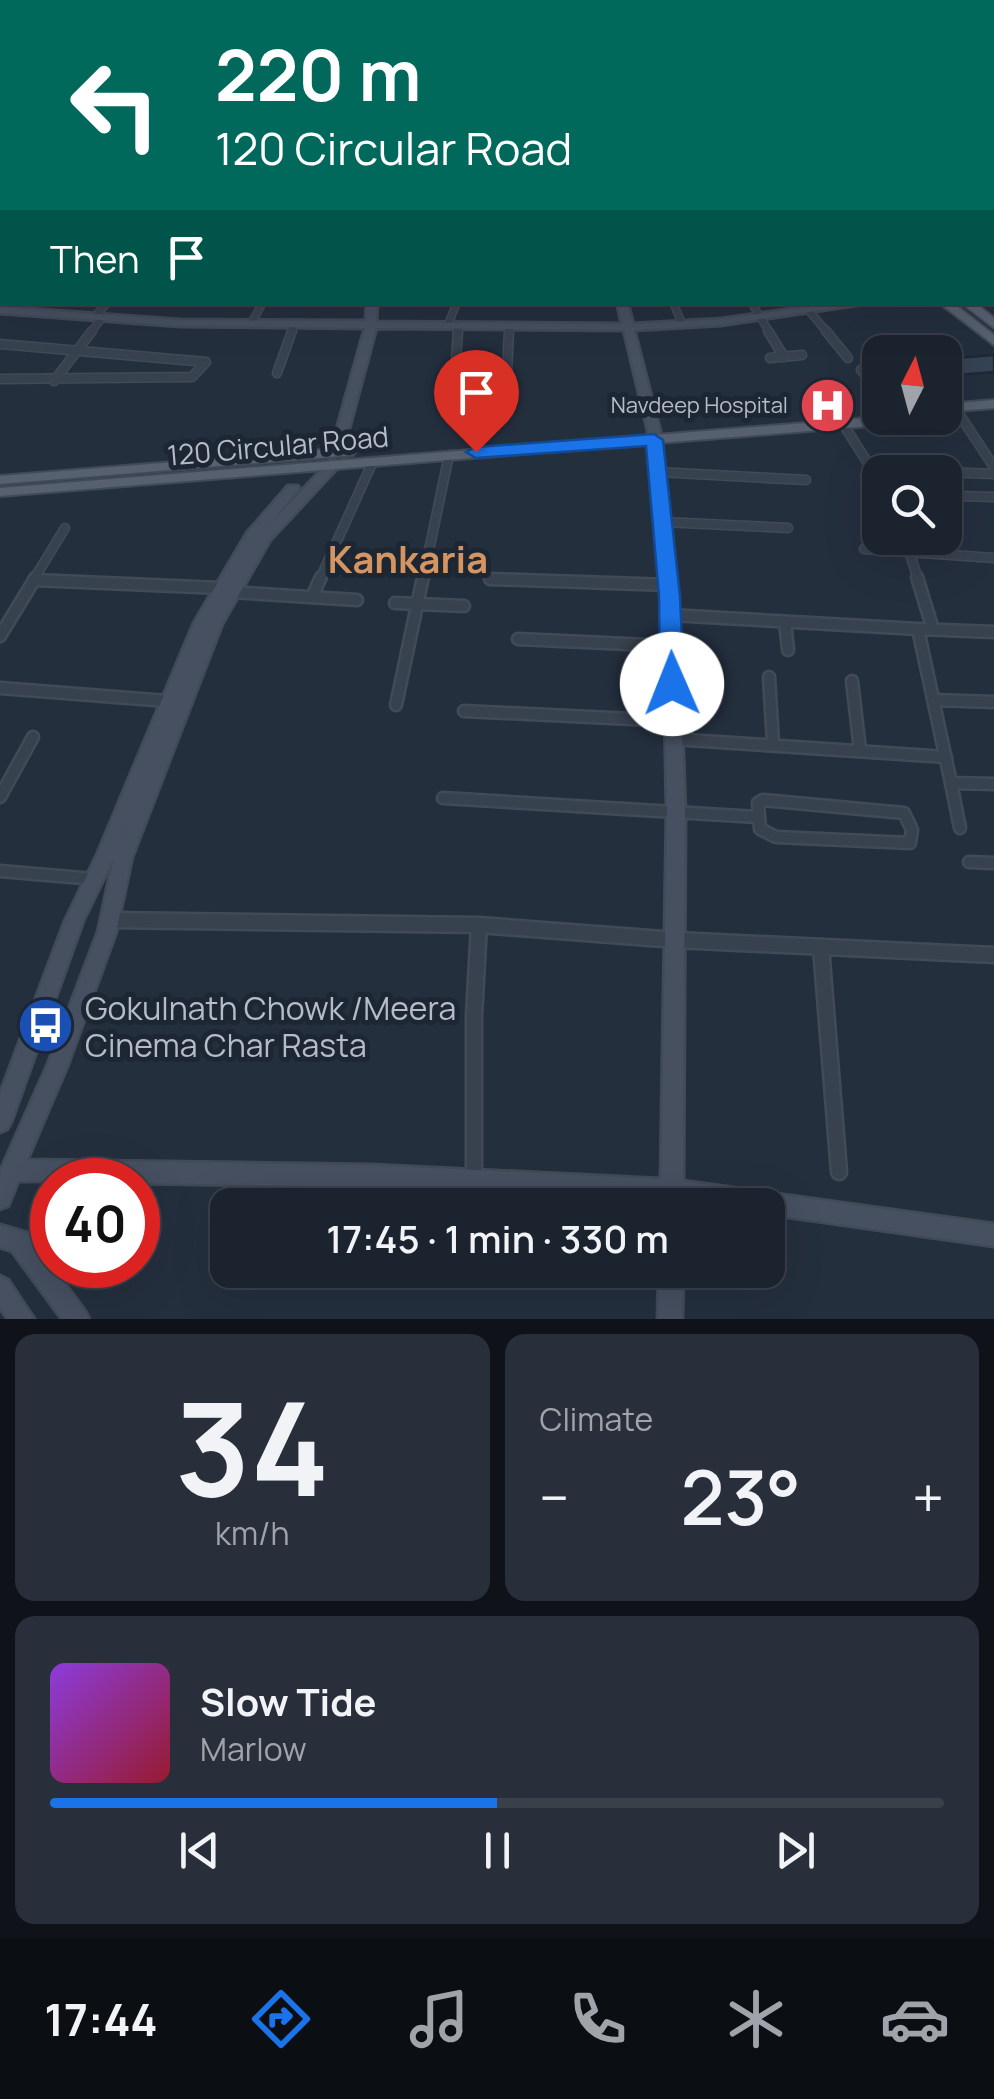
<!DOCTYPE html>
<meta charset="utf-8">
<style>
:root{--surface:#1b232e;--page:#282f3a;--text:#f1f3f6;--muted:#a0a4aa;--line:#39404a;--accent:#1a73e8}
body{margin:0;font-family:Manrope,sans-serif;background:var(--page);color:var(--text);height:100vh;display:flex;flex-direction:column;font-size:38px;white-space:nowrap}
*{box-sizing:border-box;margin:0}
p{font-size:32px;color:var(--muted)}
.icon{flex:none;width:55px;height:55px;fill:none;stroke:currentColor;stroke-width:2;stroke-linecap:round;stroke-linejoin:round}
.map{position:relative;height:1319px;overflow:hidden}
.drawer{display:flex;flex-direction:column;gap:15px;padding:15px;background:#0f1319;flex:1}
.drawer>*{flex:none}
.guide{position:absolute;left:0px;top:0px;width:995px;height:305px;box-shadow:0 10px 40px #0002,0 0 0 2px var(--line);background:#00695c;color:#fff;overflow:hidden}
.needle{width:65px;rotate:6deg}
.tools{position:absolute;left:862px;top:335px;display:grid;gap:20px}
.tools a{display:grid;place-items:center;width:100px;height:100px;border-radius:20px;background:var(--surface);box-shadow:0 10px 40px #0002,0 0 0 2px var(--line);font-size:50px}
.speed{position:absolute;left:30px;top:1158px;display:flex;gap:20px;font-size:50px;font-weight:700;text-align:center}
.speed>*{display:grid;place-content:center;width:130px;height:130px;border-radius:50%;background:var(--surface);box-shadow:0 10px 40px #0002,0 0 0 2px var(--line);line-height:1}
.speed .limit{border:15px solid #d22;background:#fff;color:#111}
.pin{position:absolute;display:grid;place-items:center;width:85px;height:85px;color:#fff;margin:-102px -42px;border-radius:50% 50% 50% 0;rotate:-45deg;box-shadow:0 0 10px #0007}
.pin .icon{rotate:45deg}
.me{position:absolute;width:110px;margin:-55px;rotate:359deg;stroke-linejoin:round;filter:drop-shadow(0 0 8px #0008)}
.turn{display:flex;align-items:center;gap:35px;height:210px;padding:0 50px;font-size:45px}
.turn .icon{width:130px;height:130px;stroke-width:2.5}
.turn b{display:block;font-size:70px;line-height:85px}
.then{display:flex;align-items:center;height:95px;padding:0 50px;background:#0003;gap:20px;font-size:38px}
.big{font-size:75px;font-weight:600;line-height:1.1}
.drawer .widget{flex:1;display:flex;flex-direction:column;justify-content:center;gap:15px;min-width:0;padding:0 35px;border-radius:20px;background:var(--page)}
.drawer .dial{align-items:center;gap:0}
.dial b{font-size:130px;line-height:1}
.song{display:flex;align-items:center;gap:30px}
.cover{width:120px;height:120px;border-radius:15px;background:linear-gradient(135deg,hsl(270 70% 55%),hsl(350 70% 35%))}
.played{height:10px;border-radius:5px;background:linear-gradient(90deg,var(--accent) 50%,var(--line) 50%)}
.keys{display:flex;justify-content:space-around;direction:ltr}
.heat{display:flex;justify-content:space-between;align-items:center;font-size:55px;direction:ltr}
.drawer .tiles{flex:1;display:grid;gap:15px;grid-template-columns:1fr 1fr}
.widget:last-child{grid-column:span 2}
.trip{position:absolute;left:210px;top:1188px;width:575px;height:100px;border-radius:20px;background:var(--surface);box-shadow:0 10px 40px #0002,0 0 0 2px var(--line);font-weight:600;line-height:100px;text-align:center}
.dock{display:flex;height:160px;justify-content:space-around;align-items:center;background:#0b0e12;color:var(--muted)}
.dock .icon{width:70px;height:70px}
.dock .on{color:var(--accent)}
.dock b{font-size:45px;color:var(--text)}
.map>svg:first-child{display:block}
</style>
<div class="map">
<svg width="994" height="1319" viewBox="0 0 994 1319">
<rect width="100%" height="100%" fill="#242f3e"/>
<path fill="#364354" stroke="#1f2835" stroke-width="2.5" d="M994 355V372L945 376V359Z"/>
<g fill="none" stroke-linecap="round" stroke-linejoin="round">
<defs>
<g id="street-far4">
<path d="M262 2 299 0"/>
<path d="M559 2H581"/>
</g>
<g id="street-far3">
<path d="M673 302 682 324"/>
<path d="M751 302 770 333"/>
<path d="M809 311 828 333"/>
<path d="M251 324 263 302"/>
<path d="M448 325 457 302"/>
<path d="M90 333 103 317 97 314 108 302"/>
<path d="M291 333 294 324"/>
<path d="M457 333 458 325"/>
<path d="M509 333V326"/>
</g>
<g id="street-far2">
<path d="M458 331 455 374 460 379H498L507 373 509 331"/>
<path d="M768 331 784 357"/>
<path d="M826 331 848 358"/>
<path d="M0 344 206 362 192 377 0 379"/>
<path d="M770 358 802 355"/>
<path d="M861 370 880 392"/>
<path d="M277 373 292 331"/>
<path d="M54 381 92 331"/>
<path d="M959 414 994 467"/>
<path d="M843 424 880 482"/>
<path d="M872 469 994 474"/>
<path d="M658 472 806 480"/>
<path d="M957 496 994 497"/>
<path d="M663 522 788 528"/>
<path d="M905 538 918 579"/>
<path d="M864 549 994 558"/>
<path d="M34 579 65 528"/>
<path d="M320 579 373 461"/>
<path d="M423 579 449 455"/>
<path d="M490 579H497"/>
</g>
<g id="street-far1">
<path d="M917 577 931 623"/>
<path d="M490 579 669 585"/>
<path d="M34 580 221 588"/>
<path d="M232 592 357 600"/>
<path d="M312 597 321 577"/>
<path d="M395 603 464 606"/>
<path d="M670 615 918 629"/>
<path d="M785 622 788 650"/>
<path d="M994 632 918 629 951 783 994 784"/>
<path d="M0 636 36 577"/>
<path d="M518 639 671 646"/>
<path d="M769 677 773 743"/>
<path d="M852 681 860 750"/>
<path d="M0 688 167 701"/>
<path d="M934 700 994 702"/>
<path d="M396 705 423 577"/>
<path d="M464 711 673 721"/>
<path d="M673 739 946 757"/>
<path d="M951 783 960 828"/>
<path d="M0 797 33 737"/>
<path d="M443 798 757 817"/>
<path d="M763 800 904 813 912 830 910 843 776 837 760 829 758 803Z"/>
<path d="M969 862 994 863"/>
<path d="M0 871 94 879"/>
</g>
<g id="street">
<path d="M109 920 479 925 676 940 994 955"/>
<path d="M821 947 839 1172"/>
<path d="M474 1180V1016L479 925"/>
</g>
<g id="secondary">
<rect x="0" y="26" width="2" height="4"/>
<rect x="992" y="54" width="2" height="5"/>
<path d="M0 166 2 167V171L0 172Z"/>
<rect x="0" y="240" width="2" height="6"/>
<path d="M367 302H377L376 322 622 324 617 302H627L633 324 721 319 844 302H876L721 325 634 330 660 431 677 596 685 811 683 1181 994 1224V1246L768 1214V1205H701L683 1202V1205H661V1200L372 1187 138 1183V1180L18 1181 8 1206 0 1209V1172L48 1064 98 932 114 857 172 712 115 855 83 921 11 1122 7 1129 0 1132V1094L65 921 97 855 194 623 247 533 288 486H298L299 489 266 528 330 461 334 460 340 464 338 467 270 540 222 624 132 857 116 932 68 1064 27 1160 372 1165 661 1179 667 811 663 596 648 431 624 330 376 328 347 436 349 453 343 457 337 453 335 436 365 328 180 326 0 313V307L180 320 366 321Z"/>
<path d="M0 1225 27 1233 85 1311 89 1319H62L12 1251 0 1247Z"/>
<path d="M659 1270H683L682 1319H658Z"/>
<path d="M0 1276 8 1280 34 1319H8L0 1308Z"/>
</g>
<g id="primary">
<path d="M329 0H337V2H330Z"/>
<rect x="992" y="105" width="2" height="6"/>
<path d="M938 302H952L994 335V345Z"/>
<path d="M960 302H974L994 318V328Z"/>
<path d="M994 400V408L945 412V404Z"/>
<path d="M880 417 926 418 919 422 0 496V488Z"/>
<path d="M348 448 355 452 353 455 0 484V476Z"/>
</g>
</defs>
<use href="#street-far4" stroke="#414a57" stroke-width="8"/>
<use href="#street-far3" stroke="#414a57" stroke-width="9"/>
<use href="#street-far2" stroke="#414a57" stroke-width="11"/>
<use href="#street-far1" stroke="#414a57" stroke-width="15"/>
<use href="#street" stroke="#414a57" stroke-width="19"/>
<use href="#secondary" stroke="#414a57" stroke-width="5"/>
<use href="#primary" stroke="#414a57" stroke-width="4"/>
<use href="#street-far4" stroke="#38414e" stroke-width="5"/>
<use href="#street-far3" stroke="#38414e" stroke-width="6"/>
<use href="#street-far2" stroke="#38414e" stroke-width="8"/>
<use href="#street-far1" stroke="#38414e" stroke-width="10"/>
<use href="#street" stroke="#38414e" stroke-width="14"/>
<use href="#secondary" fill="#465061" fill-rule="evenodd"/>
<use href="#primary" fill="#56606e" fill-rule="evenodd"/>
</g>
<path fill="#1a73e8" stroke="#114b97" stroke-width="2.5" d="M654 434 663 440 680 596 684 684 672 691 660 684 659 596 646 446 476 458 466 452 476 447Z"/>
<defs>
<symbol id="hospital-disc" viewBox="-11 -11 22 22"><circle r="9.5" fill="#e0444e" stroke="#1d2633"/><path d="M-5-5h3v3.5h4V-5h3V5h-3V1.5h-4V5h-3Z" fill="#fff"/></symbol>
<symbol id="bus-disc" viewBox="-11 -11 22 22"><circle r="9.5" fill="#1a4fb4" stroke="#1d2633"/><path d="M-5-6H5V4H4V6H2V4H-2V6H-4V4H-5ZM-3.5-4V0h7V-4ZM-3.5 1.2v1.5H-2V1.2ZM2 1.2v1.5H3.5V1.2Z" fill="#fff"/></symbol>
</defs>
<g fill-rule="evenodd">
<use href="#hospital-disc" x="796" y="374" width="63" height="63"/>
<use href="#bus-disc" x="14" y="994" width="63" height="63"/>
</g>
<g text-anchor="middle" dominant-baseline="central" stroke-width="10" stroke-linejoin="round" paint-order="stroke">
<g font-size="22" fill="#b4bcc9" stroke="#1d2633" text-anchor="end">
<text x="788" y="405">Navdeep Hospital</text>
</g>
<g font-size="28" fill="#b4bcc9" stroke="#1d2633">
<text transform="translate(278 445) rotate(-5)">120 Circular Road</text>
</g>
<g font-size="32" fill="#b4bcc9" stroke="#1d2633" text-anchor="start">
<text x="85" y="1008">Gokulnath Chowk /Meera<tspan x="85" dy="37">Cinema Char Rasta</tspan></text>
</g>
<g font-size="38" font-weight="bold" fill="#d59563" stroke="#1d2633">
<text x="408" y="558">Kankaria</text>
</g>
</g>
</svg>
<div class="tools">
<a><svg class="needle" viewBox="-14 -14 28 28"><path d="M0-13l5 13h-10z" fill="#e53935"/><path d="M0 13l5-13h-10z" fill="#a0a4aa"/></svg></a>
<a><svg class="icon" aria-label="search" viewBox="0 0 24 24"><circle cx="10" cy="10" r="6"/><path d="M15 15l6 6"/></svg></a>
</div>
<div class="speed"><div class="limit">40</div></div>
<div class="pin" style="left:476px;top:452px;background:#d93025"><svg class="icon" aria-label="arrive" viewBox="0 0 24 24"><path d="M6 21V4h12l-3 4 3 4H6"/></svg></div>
<svg class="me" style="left:672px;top:684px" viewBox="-20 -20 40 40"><circle r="19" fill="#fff"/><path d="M0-13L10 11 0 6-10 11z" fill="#1a73e8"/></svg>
<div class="trip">17:45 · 1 min · 330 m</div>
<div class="guide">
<div class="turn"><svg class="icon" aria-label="left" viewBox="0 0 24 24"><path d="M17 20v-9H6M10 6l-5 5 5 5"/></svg><div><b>220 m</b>120 Circular Road</div></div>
<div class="then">Then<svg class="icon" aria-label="arrive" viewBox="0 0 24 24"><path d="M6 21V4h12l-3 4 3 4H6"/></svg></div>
</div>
</div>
<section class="drawer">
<div class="tiles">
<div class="widget dial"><b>34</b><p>km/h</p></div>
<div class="widget"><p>Climate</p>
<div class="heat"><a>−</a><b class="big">23°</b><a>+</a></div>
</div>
<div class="widget">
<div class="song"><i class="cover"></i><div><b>Slow Tide</b><p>Marlow</p></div></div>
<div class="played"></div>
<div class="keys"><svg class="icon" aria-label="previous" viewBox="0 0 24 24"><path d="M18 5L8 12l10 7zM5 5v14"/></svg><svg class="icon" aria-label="pause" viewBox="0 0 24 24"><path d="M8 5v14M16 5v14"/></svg><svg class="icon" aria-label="next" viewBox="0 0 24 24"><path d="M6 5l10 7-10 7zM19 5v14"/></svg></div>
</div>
</div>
</section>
<nav class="dock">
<b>17:44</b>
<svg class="icon on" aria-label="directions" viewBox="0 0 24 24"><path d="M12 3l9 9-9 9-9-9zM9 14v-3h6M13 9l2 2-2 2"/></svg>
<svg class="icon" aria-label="music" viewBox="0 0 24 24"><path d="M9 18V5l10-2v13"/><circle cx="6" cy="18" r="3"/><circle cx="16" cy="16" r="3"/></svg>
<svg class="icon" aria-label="phone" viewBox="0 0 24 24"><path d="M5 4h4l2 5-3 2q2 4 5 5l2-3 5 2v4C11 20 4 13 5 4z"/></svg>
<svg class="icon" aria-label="climate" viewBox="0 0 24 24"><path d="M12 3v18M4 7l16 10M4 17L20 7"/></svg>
<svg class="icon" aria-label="car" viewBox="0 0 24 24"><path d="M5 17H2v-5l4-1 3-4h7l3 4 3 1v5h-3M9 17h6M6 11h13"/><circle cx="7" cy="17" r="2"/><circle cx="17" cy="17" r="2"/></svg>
</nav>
